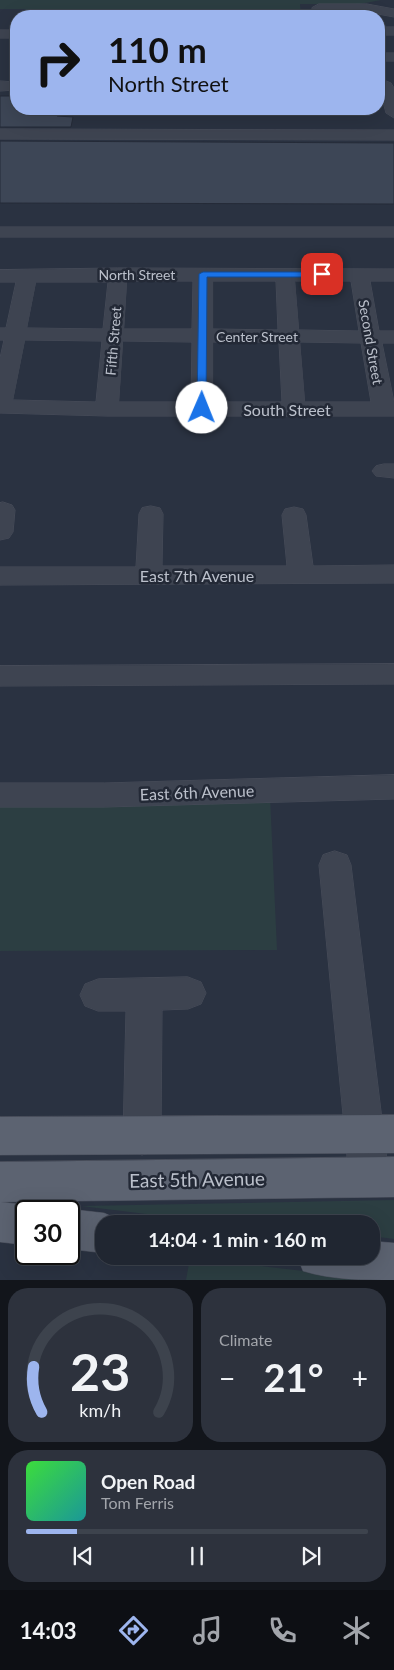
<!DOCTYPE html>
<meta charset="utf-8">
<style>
:root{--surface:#202631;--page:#2d323d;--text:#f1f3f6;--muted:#a2a5ab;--line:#3d434d;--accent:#9db5ee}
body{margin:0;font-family:Lato,sans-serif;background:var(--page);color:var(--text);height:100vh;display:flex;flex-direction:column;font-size:19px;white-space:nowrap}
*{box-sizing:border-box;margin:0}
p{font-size:16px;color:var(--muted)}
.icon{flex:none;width:28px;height:28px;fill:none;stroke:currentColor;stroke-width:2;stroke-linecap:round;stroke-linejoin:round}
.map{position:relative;height:1280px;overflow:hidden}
.sheet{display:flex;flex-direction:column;gap:8px;padding:8px;background:#12151b;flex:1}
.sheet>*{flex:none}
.banner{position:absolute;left:10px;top:10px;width:375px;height:105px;border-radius:20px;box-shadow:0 5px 20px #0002,0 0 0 1px var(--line);background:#9db5ee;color:#111;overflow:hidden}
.speed{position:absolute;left:15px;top:1200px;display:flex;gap:10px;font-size:25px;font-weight:700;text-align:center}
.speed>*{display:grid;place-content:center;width:65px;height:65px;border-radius:50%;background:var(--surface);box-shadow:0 5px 20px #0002,0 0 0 1px var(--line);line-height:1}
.speed .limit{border:2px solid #111;border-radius:8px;background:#fff;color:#111}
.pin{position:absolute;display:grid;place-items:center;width:42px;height:42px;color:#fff;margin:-21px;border-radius:10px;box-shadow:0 2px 8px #0006}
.me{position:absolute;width:55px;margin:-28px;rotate:1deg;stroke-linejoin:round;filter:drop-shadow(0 0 4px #0008)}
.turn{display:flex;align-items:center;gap:18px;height:105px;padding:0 15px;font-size:22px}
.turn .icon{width:65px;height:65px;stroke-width:2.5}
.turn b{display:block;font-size:35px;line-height:42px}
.big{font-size:38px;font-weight:700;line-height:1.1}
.sheet .widget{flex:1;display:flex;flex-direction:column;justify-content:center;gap:8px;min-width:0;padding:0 18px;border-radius:20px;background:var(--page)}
.sheet .dial{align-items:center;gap:0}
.dial svg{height:130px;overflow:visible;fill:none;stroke:var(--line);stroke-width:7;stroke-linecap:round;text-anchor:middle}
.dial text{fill:var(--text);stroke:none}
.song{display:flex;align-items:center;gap:15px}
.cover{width:60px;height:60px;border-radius:8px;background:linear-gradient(135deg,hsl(120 70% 55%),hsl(180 70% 35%))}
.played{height:5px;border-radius:2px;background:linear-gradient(90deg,var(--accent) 15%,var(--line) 15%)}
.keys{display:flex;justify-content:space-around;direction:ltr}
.heat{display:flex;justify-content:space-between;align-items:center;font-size:28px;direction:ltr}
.sheet .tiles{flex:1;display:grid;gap:8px;grid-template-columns:1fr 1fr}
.widget:last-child{grid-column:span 2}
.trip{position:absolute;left:95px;top:1215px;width:285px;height:50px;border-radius:20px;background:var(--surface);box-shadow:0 5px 20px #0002,0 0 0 1px var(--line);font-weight:700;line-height:50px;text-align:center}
.menu{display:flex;height:80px;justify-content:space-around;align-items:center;background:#0d0f14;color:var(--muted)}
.menu .icon{width:35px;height:35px}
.menu .selected{color:var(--accent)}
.menu b{font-size:22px;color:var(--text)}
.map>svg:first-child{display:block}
</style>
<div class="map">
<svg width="394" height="1280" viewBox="0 0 394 1280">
<rect width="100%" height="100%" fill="#2a3241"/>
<g fill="#2c3e42">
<path d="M0 0H381L360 4H300L301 16H25L26 9H0Z"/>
<path d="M270 796 277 950 0 951V800Z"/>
<path d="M394 1200V1239L371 1236V1224H228L81 1206Z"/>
<path d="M190 1258 382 1280H186Z"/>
</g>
<g fill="#3d4656" stroke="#252b38">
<path d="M0 96H16V109H59L57 116 73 117 71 127H0Z"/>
<path d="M0 141 394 143V204L0 203Z"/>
</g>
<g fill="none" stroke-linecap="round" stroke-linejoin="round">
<defs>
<g id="minor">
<path d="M319 4H367L394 9V17L367 12H326L327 16H313L312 8Z"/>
<rect x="379" y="27" width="15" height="8"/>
<rect x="0" y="30" width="16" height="8"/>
<rect x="379" y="53" width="15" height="8"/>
<path d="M0 81 16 82V90L0 91Z"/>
<path d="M386 81 391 83 394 88V118L386 113 379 87 381 83Z"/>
<path d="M0 129 394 130V140L0 139Z"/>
<rect x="0" y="227" width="394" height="10"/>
<path d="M118 268 394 269V281H370L379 331H394V343H382L394 402V416H107L0 413V358L4 340H0V328H6L16 282H0V270ZM127 281H193L192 329H124ZM213 281H276L278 330 213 329ZM295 281H351L359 331 299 330ZM36 282H108L103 329 27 328ZM25 340 102 341 96 402 13 400ZM123 341 192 342 191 402H119ZM213 342H279L282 402H213ZM300 342 361 343 371 402H305Z"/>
<path d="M384 464H394V478L376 476 372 471 376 466Z"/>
<path d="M3 502 12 505 15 510 13 532 9 538 0 540V503Z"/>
<path d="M151 506 160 508 163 514 162 566H287L282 515 285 509 294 507 303 509 306 515 313 566 394 565V583L0 585V567H136L139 514 142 508Z"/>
<path d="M394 664V684L0 686V666Z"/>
<path d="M394 775V799L104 807H0V783H104Z"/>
<path d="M335 851 347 855 351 865 389 1177 383 1191 369 1197 355 1191 349 1177 319 865 323 855Z"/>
<path d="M188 977 201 982 206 993 201 1004 188 1009 162 1010 161 1136 156 1150 142 1155 128 1150 123 1136 126 1011H98L85 1006 80 995 85 984 98 979Z"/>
</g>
<g id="major">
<path d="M394 1115V1153L0 1155V1117Z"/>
<path d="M394 1157V1197L1 1202 26 1205 41 1211H26V1245L0 1242V1162Z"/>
<path d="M69 1209 104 1213 118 1219 121 1224H104V1253L69 1249V1211H63Z"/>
<path d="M371 1241 394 1243V1280C364 1280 332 1280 303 1271L297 1256H371Z"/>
</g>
</defs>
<use href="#minor" stroke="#484d5a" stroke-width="1"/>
<use href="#major" stroke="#484d5a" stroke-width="1"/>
<use href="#minor" fill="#3e4451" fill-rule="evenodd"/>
<use href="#major" fill="#5c6371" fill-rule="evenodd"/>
</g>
<path fill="#1a73e8" stroke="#114b97" d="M203 272H322L326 274 322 277H207L206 408 202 411 197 408 199 274Z"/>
<g text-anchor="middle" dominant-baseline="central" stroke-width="5" stroke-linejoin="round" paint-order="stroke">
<g font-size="14" fill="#bbc0cb" stroke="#232936">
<text x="137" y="274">North Street</text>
<text x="257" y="336">Center Street</text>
<text transform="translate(113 341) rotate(-85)">Fifth Street</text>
<text transform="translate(371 342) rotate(80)">Second Street</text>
</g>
<g font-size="16" fill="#bbc0cb" stroke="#232936">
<text x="287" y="409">South Street</text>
<text x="197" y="575">East 7th Avenue</text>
<text transform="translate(197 792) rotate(-2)">East 6th Avenue</text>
</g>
<g font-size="19" fill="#bbc0cb" stroke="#232936">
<text transform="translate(197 1179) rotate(-1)">East 5th Avenue</text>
</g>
</g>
</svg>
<div class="speed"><div class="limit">30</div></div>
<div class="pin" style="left:322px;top:274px;background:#d93025"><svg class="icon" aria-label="arrive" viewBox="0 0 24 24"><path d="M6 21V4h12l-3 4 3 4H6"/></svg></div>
<svg class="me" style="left:202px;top:408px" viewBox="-20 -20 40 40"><circle r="19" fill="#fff"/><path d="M0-13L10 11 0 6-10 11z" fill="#1a73e8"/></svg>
<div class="trip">14:04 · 1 min · 160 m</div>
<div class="banner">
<div class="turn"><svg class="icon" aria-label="right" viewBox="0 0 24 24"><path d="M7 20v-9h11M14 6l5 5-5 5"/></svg><div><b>110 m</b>North Street</div></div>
</div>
</div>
<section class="sheet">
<div class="tiles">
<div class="widget dial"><svg viewBox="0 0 100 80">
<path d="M14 69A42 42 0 1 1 86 69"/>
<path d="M14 69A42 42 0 0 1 9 41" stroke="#9db5ee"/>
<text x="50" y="56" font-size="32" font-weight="700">23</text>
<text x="50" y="72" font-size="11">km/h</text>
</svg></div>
<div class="widget"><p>Climate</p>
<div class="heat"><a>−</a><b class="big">21°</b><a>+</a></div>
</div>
<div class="widget">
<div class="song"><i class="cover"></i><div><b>Open Road</b><p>Tom Ferris</p></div></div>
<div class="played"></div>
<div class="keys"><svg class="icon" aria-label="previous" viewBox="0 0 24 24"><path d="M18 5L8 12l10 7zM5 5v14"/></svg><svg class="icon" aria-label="pause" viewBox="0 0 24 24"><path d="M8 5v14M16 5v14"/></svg><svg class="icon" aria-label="next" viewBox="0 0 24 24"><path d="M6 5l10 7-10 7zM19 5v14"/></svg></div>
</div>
</div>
</section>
<nav class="menu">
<b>14:03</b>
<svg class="icon selected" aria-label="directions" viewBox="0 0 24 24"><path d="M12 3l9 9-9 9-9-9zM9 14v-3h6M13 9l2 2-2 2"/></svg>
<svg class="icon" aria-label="music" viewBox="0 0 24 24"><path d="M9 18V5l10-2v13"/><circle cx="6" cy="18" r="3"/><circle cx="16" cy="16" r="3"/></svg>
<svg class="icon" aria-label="phone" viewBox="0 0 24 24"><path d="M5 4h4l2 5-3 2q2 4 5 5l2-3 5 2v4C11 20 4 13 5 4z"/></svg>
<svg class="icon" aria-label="climate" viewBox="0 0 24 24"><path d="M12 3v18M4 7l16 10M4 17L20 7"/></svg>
</nav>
